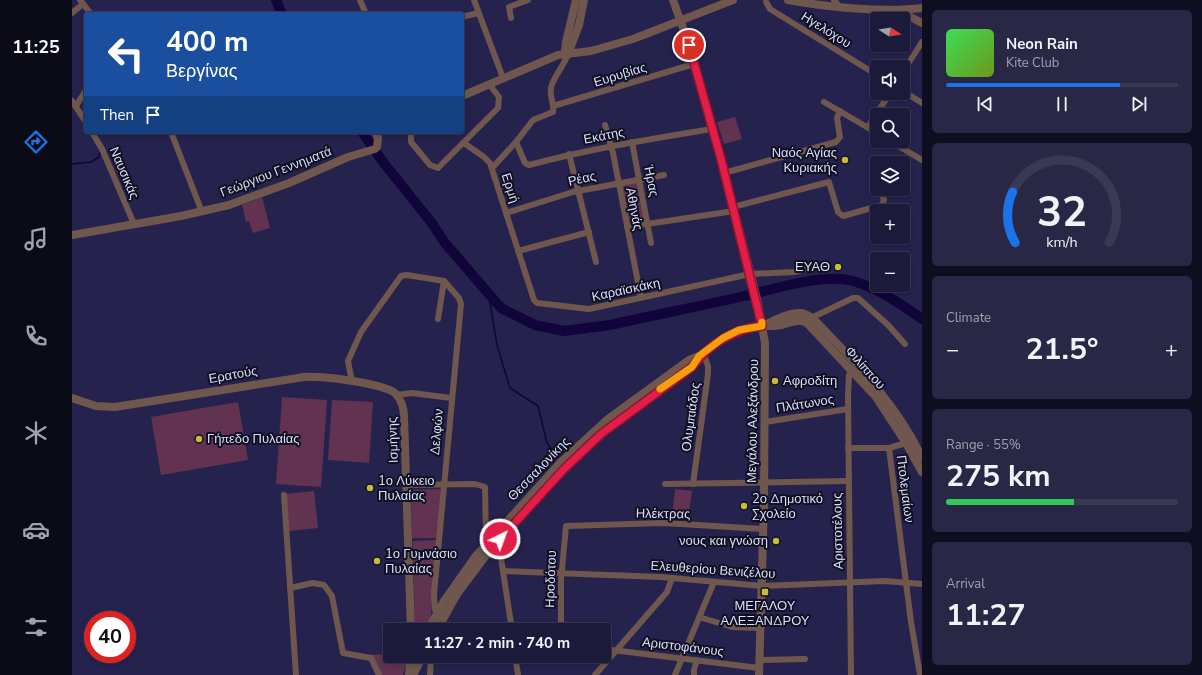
<!DOCTYPE html>
<meta charset="utf-8">
<style>
:root{--surface:#1c1a3a;--page:#292745;--text:#f1f3f6;--muted:#a0a1af;--line:#3a3854;--accent:#1a73e8}
body{margin:0;font-family:"Nunito Sans",sans-serif;background:var(--page);color:var(--text);height:100vh;display:flex;flex-direction:column;font-size:15px;white-space:nowrap}
*{box-sizing:border-box;margin:0}
p{font-size:13px;color:var(--muted)}
.icon{flex:none;width:22px;height:22px;fill:none;stroke:currentColor;stroke-width:2;stroke-linecap:round;stroke-linejoin:round}
.map{position:relative;flex:1;overflow:hidden}
.sheet{display:flex;flex-direction:column;gap:10px;padding:10px;background:#0f0e20;width:280px}
.sheet>*{flex:none}
.top-card{position:absolute;left:12px;top:12px;width:380px;height:122px;border-radius:4px;box-shadow:0 2px 6px #0003,0 0 0 1px var(--line);background:#1a4fa0;color:#fff;overflow:hidden}
.needle{width:26px;rotate:102deg}
.buttons{position:absolute;left:798px;top:12px;display:grid;gap:8px}
.buttons a{display:grid;place-items:center;width:40px;height:40px;border-radius:4px;background:var(--surface);box-shadow:0 2px 6px #0003,0 0 0 1px var(--line);font-size:20px}
.speed{position:absolute;left:12px;top:611px;display:flex;gap:8px;font-size:20px;font-weight:700;text-align:center}
.speed>*{display:grid;place-content:center;width:52px;height:52px;border-radius:50%;background:var(--surface);box-shadow:0 2px 6px #0003,0 0 0 1px var(--line);line-height:1}
.speed .limit{border:6px solid #d22;background:#fff;color:#111}
.pin{position:absolute;display:grid;place-items:center;width:34px;height:34px;color:#fff;margin:-17px;border:2px solid #fff;border-radius:50%;box-shadow:0 1px 4px #0007}
.me{position:absolute;width:44px;margin:-22px;rotate:42deg;stroke-linejoin:round;filter:drop-shadow(0 0 3px #0008)}
.turn{display:flex;align-items:center;gap:14px;height:84px;padding:0 16px;font-size:18px}
.turn .icon{width:52px;height:52px;stroke-width:2.5}
.turn b{display:block;font-size:28px;line-height:34px}
.then{display:flex;align-items:center;height:38px;padding:0 16px;background:#0003;gap:8px;font-size:15px}
.big{font-size:30px;font-weight:700;line-height:1.1}
.sheet .card{flex:1;display:flex;flex-direction:column;justify-content:center;gap:6px;min-width:0;padding:0 14px;border-radius:6px;background:var(--page)}
.sheet .dial{align-items:center;gap:0}
.dial svg{height:104px;overflow:visible;fill:none;stroke:var(--line);stroke-width:7;stroke-linecap:round;text-anchor:middle}
.dial text{fill:var(--text);stroke:none}
.song{display:flex;align-items:center;gap:12px}
.cover{width:48px;height:48px;border-radius:6px;background:linear-gradient(135deg,hsl(130 70% 55%),hsl(80 70% 35%))}
.played{height:4px;border-radius:2px;background:linear-gradient(90deg,var(--accent) 75%,var(--line) 75%)}
.keys{display:flex;justify-content:space-around;direction:ltr}
.heat{display:flex;justify-content:space-between;align-items:center;font-size:22px;direction:ltr}
.charge{height:6px;border-radius:3px;background:linear-gradient(90deg,#34c759 55%,var(--line) 0)}
.trip{position:absolute;left:311px;top:623px;width:228px;height:40px;border-radius:4px;background:var(--surface);box-shadow:0 2px 6px #0003,0 0 0 1px var(--line);font-weight:700;line-height:40px;text-align:center}
main{display:flex;flex:1;min-height:0}
.tab-bar{display:flex;flex-direction:column;width:72px;justify-content:space-around;align-items:center;background:#0b0a17;color:var(--muted)}
.tab-bar .icon{width:28px;height:28px}
.tab-bar .selected{color:var(--accent)}
.tab-bar b{font-size:18px;color:var(--text)}
.map>svg:first-child{display:block}
</style>
<main>
<nav class="tab-bar">
<b>11:25</b>
<svg class="icon selected" aria-label="directions" viewBox="0 0 24 24"><path d="M12 3l9 9-9 9-9-9zM9 14v-3h6M13 9l2 2-2 2"/></svg>
<svg class="icon" aria-label="music" viewBox="0 0 24 24"><path d="M9 18V5l10-2v13"/><circle cx="6" cy="18" r="3"/><circle cx="16" cy="16" r="3"/></svg>
<svg class="icon" aria-label="phone" viewBox="0 0 24 24"><path d="M5 4h4l2 5-3 2q2 4 5 5l2-3 5 2v4C11 20 4 13 5 4z"/></svg>
<svg class="icon" aria-label="climate" viewBox="0 0 24 24"><path d="M12 3v18M4 7l16 10M4 17L20 7"/></svg>
<svg class="icon" aria-label="car" viewBox="0 0 24 24"><path d="M5 17H2v-5l4-1 3-4h7l3 4 3 1v5h-3M9 17h6M6 11h13"/><circle cx="7" cy="17" r="2"/><circle cx="17" cy="17" r="2"/></svg>
<svg class="icon" aria-label="filters" viewBox="0 0 24 24"><path d="M4 7h16M4 17h16"/><circle cx="9" cy="7" r="2"/><circle cx="15" cy="17" r="2"/></svg>
</nav>
<div class="map">
<svg width="850" height="675" viewBox="0 0 850 675">
<rect width="100%" height="100%" fill="#25234e"/>
<g fill="#623351">
<path d="M663 117 670 139 652 144 645 122Z"/>
<path d="M566 180 573 220 557 224 549 184Z"/>
<path d="M190 197 198 228 181 233 177 221 174 222 170 205Z"/>
<path d="M210 397 255 400 249 487 204 484Z"/>
<path d="M260 400 301 402 297 463 256 460Z"/>
<path d="M166 402 176 460 89 475 79 417Z"/>
<path d="M370 489 366 538H340L339 490Z"/>
<path d="M603 489 620 491 616 519 600 517Z"/>
<path d="M242 491 246 528 216 531 212 494Z"/>
<path d="M365 540 359 617 353 630H343L341 541Z"/>
<path d="M318 654V656H335L334 666 331 675H309L296 655Z"/>
</g>
<g fill="none" stroke-linecap="round" stroke-linejoin="round">
<g stroke="#10043a" stroke-width="1.5">
<path d="M24 137 28 132"/>
<path d="M0 164 19 162 27 157 28 152"/>
<path d="M417 297 425 345 438 388 466 406 475 443 481 451"/>
</g>
<g stroke="#10043a" stroke-width="10">
<path d="M204 0 210 14"/>
<path d="M290 132 311 162 359 222 373 243 429 308 463 325 492 331 538 325C581 315 625 307 668 297 699 290 738 277 769 279 796 281 829 304 850 319"/>
</g>
<g stroke="#6f574e" stroke-width="6">
<path d="M8 0 19 14"/>
<path d="M288 0 294 14"/>
<path d="M402 0 431 78"/>
<path d="M762 0 767 6"/>
<path d="M694 2 698 9 805 75"/>
<path d="M0 13 11 4"/>
<path d="M390 17 406 13"/>
<path d="M439 18 437 7 456 0"/>
<path d="M14 54V66"/>
<path d="M831 72 850 42"/>
<path d="M831 91 850 103"/>
<path d="M0 101 14 122"/>
<path d="M752 102 805 133"/>
<path d="M4 106 14 90"/>
<path d="M481 106 622 64"/>
<path d="M533 125 541 153 569 298"/>
<path d="M796 127 818 93"/>
<path d="M20 132 30 149 62 224"/>
<path d="M99 132 130 212"/>
<path d="M339 132V142L358 165 366 168 426 108 427 97 417 84"/>
<path d="M818 141 850 160"/>
<path d="M444 142 453 163 457 165C517 149 578 139 640 129"/>
<path d="M560 142 579 243"/>
<path d="M392 143 412 157 418 163 462 300 465 303 517 309 678 274 722 272 737 268"/>
<path d="M497 154 524 262"/>
<path d="M420 168 444 142 461 120 481 112C483 105 477 96 479 88 480 79 492 66 496 54"/>
<path d="M652 173 764 142 768 137 765 118 768 111"/>
<path d="M661 207 757 182 766 212 771 216 810 205 812 200 808 189"/>
<path d="M434 213 501 192 592 175"/>
<path d="M555 227 662 211"/>
<path d="M446 251 517 232"/>
<path d="M739 318 781 298H786L816 325 833 344"/>
<path d="M366 319 372 281"/>
<path d="M280 382 276 361 289 332 329 276 335 275 372 281 387 298 389 304 362 594 363 610 366 615"/>
<path d="M325 395 340 393 379 398"/>
<path d="M693 422 776 409"/>
<path d="M776 448H817L834 443"/>
<path d="M817 448 839 622 848 675"/>
<path d="M593 484 776 481"/>
<path d="M621 484 636 374V366L631 353"/>
<path d="M334 485 403 484 413 487 414 539 425 551 429 558 440 630"/>
<path d="M212 495 224 675"/>
<path d="M431 571 589 577 690 586 813 581 850 584"/>
<path d="M218 588 241 583 252 585 260 596 271 653 299 658 307 675"/>
<path d="M627 617 660 627 688 628"/>
<path d="M489 630V580L494 526 592 523 691 529"/>
<path d="M532 649 687 668"/>
<path d="M443 656 446 675"/>
<path d="M687 660 733 659"/>
<path d="M358 675 359 656"/>
<path d="M523 675 595 592 600 578"/>
<path d="M603 675 642 582"/>
<path d="M622 675V670L625 660"/>
<path d="M779 675 776 396 777 375 780 370"/>
</g>
<g stroke="#6f574e" stroke-width="8">
<path d="M601 0 617 45 649 159 685 299 693 343 692 503 687 675"/>
<path d="M716 0C755 7 811 13 850 8"/>
<path d="M827 11 850 23"/>
<path d="M496 54 507 25 512 0"/>
<path d="M496 54 493 52 494 42 504 0"/>
<path d="M390 96 486 55 519 51 561 39 661 0"/>
<path d="M0 235 109 216 157 205 217 183 276 157 303 149 305 147 306 138 303 132"/>
<path d="M693 325C702 320 723 310 733 314 742 317 750 328 756 334 791 370 829 412 850 458"/>
<path d="M0 398 24 406 43 407 232 377C249 376 313 383 324 394 330 401 332 408 332 417L339 630"/>
<path d="M356 630 372 601 403 557 488 463 536 419 617 360 627 356"/>
<path d="M365 630 385 594 415 554 492 469 538 427 620 367C635 346 658 330 684 326 692 325 700 327 709 325 718 323 726 318 735 323L804 397 834 443 850 472"/>
<path d="M337 675 339 656"/>
<path d="M341 675 351 656"/>
</g>
</g>
<g fill="none" stroke-linecap="round" stroke-linejoin="round">
<defs>
<path id="route" d="M428 539 492 469 529 434 620 367C637 344 662 329 690 326L649 159 617 45"/>
</defs>
<use href="#route" stroke="#92132f" stroke-width="10"/>
<use href="#route" stroke="#e11d48" stroke-width="7"/>
<path stroke="#f59e0b" stroke-width="7" d="M588 389 620 367 627 356 651 338 667 330 690 326V322"/>
</g>
<g fill="#caba3a" stroke="#101023" stroke-width="1.5">
<circle cx="773" cy="160" r="4"/>
<circle cx="766" cy="267" r="4"/>
<circle cx="703" cy="381" r="4"/>
<circle cx="127" cy="439" r="4"/>
<circle cx="298" cy="488" r="4"/>
<circle cx="672" cy="506" r="4"/>
<circle cx="704" cy="541" r="4"/>
<circle cx="305" cy="561" r="4"/>
<rect x="689" y="588" width="8" height="8" rx="2"/>
</g>
<g text-anchor="middle" dominant-baseline="central" stroke-width="4" stroke-linejoin="round" paint-order="stroke">
<g font-size="13" fill="#dcdefa" stroke="#101023">
<text transform="translate(754 30) rotate(32)">Ηγελόχου</text>
<text transform="translate(548 75) rotate(-17)">Ευρυβίας</text>
<text transform="translate(532 136) rotate(-11)">Εκάτης</text>
<text transform="translate(204 172) rotate(-21)">Γεώργιου Γεννηματά</text>
<text transform="translate(52 173) rotate(67)">Ναυσικάς</text>
<text transform="translate(510 179) rotate(-13)">Ρέας</text>
<text transform="translate(579 181) rotate(79)">Ήρας</text>
<text transform="translate(438 188) rotate(72)">Ερμή</text>
<text transform="translate(562 209) rotate(79)">Αθηνάς</text>
<text transform="translate(554 290) rotate(-12)">Καραϊσκάκη</text>
<text transform="translate(793 368) rotate(48)">Φιλίππου</text>
<text transform="translate(161 375) rotate(-10)">Ερατούς</text>
<text transform="translate(733 404) rotate(-9)">Πλάτωνος</text>
<text transform="translate(619 417) rotate(-82)">Ολυμπιάδος</text>
<text transform="translate(681 421) rotate(-89)">Μεγάλου Αλεξάνδρου</text>
<text transform="translate(365 432) rotate(-85)">Δελφών</text>
<text transform="translate(321 440) rotate(-92)">Ισμήνης</text>
<text transform="translate(467 469) rotate(-46)">Θεσσαλονίκης</text>
<text transform="translate(833 489) rotate(83)">Πτολεμαίων</text>
<text transform="translate(591 514) rotate(1)">Ηλέκτρας</text>
<text transform="translate(766 531) rotate(-91)">Αριστοτέλους</text>
<text transform="translate(641 570) rotate(4)">Ελευθερίου Βενιζέλου</text>
<text transform="translate(479 579) rotate(-88)">Ηροδότου</text>
<text transform="translate(611 647) rotate(7)">Αριστοφάνους</text>
</g>
<g font-size="13" fill="#dcdefa" stroke="#101023" text-anchor="start">
<text x="765" y="153" text-anchor="end">Ναός Αγίας<tspan x="765" dy="15">Κυριακής</tspan></text>
<text x="758" y="267" text-anchor="end">ΕΥΑΘ</text>
<text x="711" y="381">Αφροδίτη</text>
<text x="135" y="439">Γήπεδο Πυλαίας</text>
<text x="306" y="481">1ο Λύκειο<tspan x="306" dy="15">Πυλαίας</tspan></text>
<text x="680" y="499">2ο Δημοτικό<tspan x="680" dy="15">Σχολείο</tspan></text>
<text x="696" y="541" text-anchor="end">νους και γνώση</text>
<text x="313" y="554">1ο Γυμνάσιο<tspan x="313" dy="15">Πυλαίας</tspan></text>
<text x="693" y="606" text-anchor="middle">ΜΕΓΑΛΟΥ<tspan x="693" dy="15">ΑΛΕΞΑΝΔΡΟΥ</tspan></text>
</g>
</g>
</svg>
<div class="buttons">
<a><svg class="needle" viewBox="-14 -14 28 28"><path d="M0-13l5 13h-10z" fill="#e53935"/><path d="M0 13l5-13h-10z" fill="#a0a1af"/></svg></a>
<a><svg class="icon" aria-label="sound" viewBox="0 0 24 24"><path d="M4 9h4l5-4v14l-5-4H4zM17 9q2 3 0 6"/></svg></a>
<a><svg class="icon" aria-label="search" viewBox="0 0 24 24"><circle cx="10" cy="10" r="6"/><path d="M15 15l6 6"/></svg></a>
<a><svg class="icon" aria-label="layers" viewBox="0 0 24 24"><path d="M12 4l9 5-9 5-9-5zM3 14l9 5 9-5"/></svg></a>
<a>+</a>
<a>−</a>
</div>
<div class="speed"><div class="limit">40</div></div>
<div class="pin" style="left:617px;top:45px;background:#d93025"><svg class="icon" aria-label="arrive" viewBox="0 0 24 24"><path d="M6 21V4h12l-3 4 3 4H6"/></svg></div>
<svg class="me" style="left:428px;top:539px" viewBox="-20 -20 40 40"><circle r="17" fill="#e11d48" stroke="#fff" stroke-width="3"/><path d="M0-11L8 9 0 5-8 9z" fill="#fff"/></svg>
<div class="trip">11:27 · 2 min · 740 m</div>
<div class="top-card">
<div class="turn"><svg class="icon" aria-label="left" viewBox="0 0 24 24"><path d="M17 20v-9H6M10 6l-5 5 5 5"/></svg><div><b>400 m</b>Βεργίνας</div></div>
<div class="then">Then<svg class="icon" aria-label="arrive" viewBox="0 0 24 24"><path d="M6 21V4h12l-3 4 3 4H6"/></svg></div>
</div>
</div>
<section class="sheet">
<div class="card">
<div class="song"><i class="cover"></i><div><b>Neon Rain</b><p>Kite Club</p></div></div>
<div class="played"></div>
<div class="keys"><svg class="icon" aria-label="previous" viewBox="0 0 24 24"><path d="M18 5L8 12l10 7zM5 5v14"/></svg><svg class="icon" aria-label="pause" viewBox="0 0 24 24"><path d="M8 5v14M16 5v14"/></svg><svg class="icon" aria-label="next" viewBox="0 0 24 24"><path d="M6 5l10 7-10 7zM19 5v14"/></svg></div>
</div>
<div class="card dial"><svg viewBox="0 0 100 80">
<path d="M14 69A42 42 0 1 1 86 69"/>
<path d="M14 69A42 42 0 0 1 12 30" stroke="#1a73e8"/>
<text x="50" y="56" font-size="32" font-weight="700">32</text>
<text x="50" y="72" font-size="11">km/h</text>
</svg></div>
<div class="card"><p>Climate</p>
<div class="heat"><a>−</a><b class="big">21.5°</b><a>+</a></div>
</div>
<div class="card"><p>Range · 55%</p><b class="big">275 km</b><div class="charge"></div></div>
<div class="card"><p>Arrival</p><b class="big">11:27</b></div>
</section>
</main>
